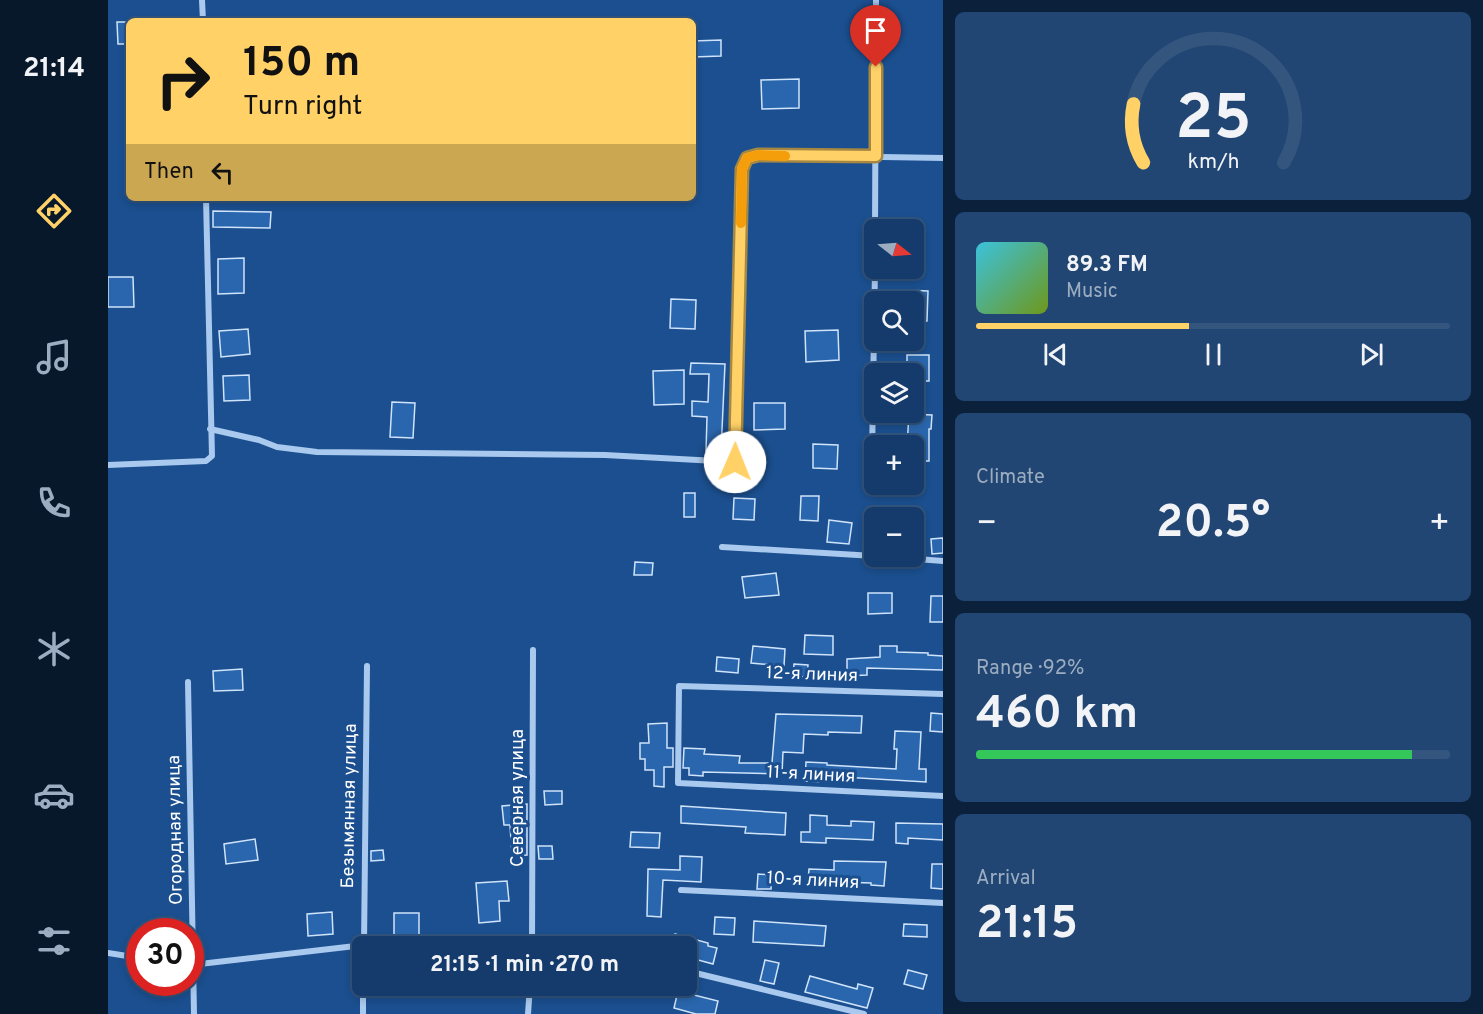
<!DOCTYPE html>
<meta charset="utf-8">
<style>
:root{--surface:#143b6b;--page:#214673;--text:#f1f3f6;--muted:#9dadc1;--line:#33557e;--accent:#ffd166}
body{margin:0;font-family:Overpass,sans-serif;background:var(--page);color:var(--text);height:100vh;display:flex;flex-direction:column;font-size:22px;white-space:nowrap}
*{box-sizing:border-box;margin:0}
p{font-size:20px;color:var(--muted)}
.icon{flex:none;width:33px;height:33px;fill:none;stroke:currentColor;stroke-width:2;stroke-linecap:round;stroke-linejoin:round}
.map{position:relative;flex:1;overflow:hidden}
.side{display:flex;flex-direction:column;gap:12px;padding:12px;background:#0b203b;width:540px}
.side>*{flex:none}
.guide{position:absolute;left:18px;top:18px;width:570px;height:183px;border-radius:9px;box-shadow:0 3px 9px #0003,0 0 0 2px var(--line);background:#ffd166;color:#111;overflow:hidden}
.needle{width:39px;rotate:107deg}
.fabs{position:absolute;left:756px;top:219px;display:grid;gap:12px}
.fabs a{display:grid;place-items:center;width:60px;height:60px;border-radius:9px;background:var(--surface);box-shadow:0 3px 9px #0003,0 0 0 2px var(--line);font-size:30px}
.speed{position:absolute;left:18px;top:918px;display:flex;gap:12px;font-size:30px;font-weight:700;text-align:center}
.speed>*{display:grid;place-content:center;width:78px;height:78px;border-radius:50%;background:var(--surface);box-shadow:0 3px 9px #0003,0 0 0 2px var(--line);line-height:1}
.speed .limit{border:9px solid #d22;background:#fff;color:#111}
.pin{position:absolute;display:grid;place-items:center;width:51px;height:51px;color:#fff;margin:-62px -26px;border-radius:50% 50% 50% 0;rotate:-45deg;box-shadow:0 0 6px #0007}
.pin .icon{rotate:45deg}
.me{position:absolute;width:66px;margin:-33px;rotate:1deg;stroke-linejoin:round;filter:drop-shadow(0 0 4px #0008)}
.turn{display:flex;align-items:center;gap:21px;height:126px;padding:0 18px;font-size:27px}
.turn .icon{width:78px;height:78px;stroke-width:2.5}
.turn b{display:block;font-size:42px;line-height:51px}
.then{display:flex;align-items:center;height:57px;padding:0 18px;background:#0003;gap:12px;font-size:22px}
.big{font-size:45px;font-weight:700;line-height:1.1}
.side .widget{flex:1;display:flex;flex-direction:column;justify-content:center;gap:9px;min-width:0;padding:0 21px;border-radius:9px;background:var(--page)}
.side .dial{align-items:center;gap:0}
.dial svg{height:156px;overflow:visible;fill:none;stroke:var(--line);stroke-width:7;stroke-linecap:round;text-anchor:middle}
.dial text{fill:var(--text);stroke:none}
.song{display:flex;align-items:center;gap:18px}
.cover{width:72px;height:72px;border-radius:9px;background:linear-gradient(135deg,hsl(190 70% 55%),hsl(80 70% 35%))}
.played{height:6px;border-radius:3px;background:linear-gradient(90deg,var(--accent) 45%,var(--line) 45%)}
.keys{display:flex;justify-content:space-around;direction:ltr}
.heat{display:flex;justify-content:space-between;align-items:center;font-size:33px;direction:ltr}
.charge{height:9px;border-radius:4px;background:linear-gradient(90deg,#34c759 92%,var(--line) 0)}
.trip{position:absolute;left:244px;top:936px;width:345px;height:60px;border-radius:9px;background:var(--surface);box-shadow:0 3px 9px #0003,0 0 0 2px var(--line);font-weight:700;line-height:60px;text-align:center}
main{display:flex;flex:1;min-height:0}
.dock{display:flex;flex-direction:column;width:108px;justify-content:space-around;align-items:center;background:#08182b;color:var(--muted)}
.dock .icon{width:42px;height:42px}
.dock .on{color:var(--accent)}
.dock b{font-size:27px;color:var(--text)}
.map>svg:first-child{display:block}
</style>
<main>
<nav class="dock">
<b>21:14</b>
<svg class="icon on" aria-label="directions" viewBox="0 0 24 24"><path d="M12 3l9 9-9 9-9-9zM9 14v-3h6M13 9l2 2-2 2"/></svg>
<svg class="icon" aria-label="music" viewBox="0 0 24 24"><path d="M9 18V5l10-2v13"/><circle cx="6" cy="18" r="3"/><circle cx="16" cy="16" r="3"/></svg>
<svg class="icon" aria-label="phone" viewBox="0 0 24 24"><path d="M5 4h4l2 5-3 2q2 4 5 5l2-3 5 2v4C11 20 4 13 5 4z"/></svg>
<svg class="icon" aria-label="climate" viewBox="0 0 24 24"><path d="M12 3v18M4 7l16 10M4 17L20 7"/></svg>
<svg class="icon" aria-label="car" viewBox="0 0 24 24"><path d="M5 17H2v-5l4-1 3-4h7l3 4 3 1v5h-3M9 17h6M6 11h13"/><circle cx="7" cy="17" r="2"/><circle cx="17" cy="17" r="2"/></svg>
<svg class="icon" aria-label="filters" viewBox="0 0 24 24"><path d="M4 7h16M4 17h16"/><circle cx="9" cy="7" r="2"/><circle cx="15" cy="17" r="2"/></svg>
</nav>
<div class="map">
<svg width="835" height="1014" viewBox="0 0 835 1014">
<rect width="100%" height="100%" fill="#1b4f8f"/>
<g fill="#2a66ad" stroke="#cfe3fa" stroke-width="1.5">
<path d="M9 22H21V44H10Z"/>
<path d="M613 40V56L585 57V41Z"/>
<path d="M691 79V108L654 109 653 80Z"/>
<path d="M105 211 163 212 162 228 105 227Z"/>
<path d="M136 258V293L110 294V259Z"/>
<path d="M0 277H25L26 307H0Z"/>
<path d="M795 290 820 291 819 321H806V302H795Z"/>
<path d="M563 299 588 300 587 329 562 328Z"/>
<path d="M140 329 142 354 113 357 111 331Z"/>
<path d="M730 330 731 360 698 362 697 331Z"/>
<path d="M799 355H821V381H806V374H799Z"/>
<path d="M583 363 617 364 613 452 598 451 599 417 584 416V401L600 402 601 374H582Z"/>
<path d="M576 370V404L546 405 545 371Z"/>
<path d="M141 375 142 400 116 401 115 376Z"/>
<path d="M284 402 307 403 305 438 282 437Z"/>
<path d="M646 403H677V429L646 430Z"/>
<path d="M801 414 824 415 823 429H821V461H806V446H799Z"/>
<path d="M705 444 730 445 729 469 705 468Z"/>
<rect x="576" y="493" width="11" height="24"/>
<path d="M693 496H711L710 521 692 520Z"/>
<path d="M626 498 647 499 646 520 625 519Z"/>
<path d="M721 520 744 523 741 544 719 542Z"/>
<path d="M835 538V553L824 554 823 539Z"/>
<path d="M527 562 545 563 544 575H526Z"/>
<path d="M668 573 671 595 637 598 634 577Z"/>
<path d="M760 593H784V613L760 614Z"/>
<path d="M823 596H835V622H822Z"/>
<path d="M697 635 725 636V655L696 654Z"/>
<path d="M645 646 677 649 676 666 643 663Z"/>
<path d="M772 646H789V652L820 653V655L835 656V670L759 668V675L739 676V659L772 657Z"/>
<path d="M609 657 631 659 630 673 608 671Z"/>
<path d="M686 664 700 665 699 677 685 676Z"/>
<path d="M134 669 135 690 106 691 105 671Z"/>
<path d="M823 713 835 714V732L822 731Z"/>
<path d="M668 714 754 716 753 733 720 732V735L696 734 695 753 675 752 674 774 595 772V776L581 775V768H575L576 748 597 749 596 754 632 756 631 763H664Z"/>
<path d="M559 723V748H565V767H556V787L546 786V770H537V759H532V743H541L540 724Z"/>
<path d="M787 731 813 732 811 769H818V782L718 776V782L697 781 698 762 719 763V765L788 769 789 749H786Z"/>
<path d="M436 791H454V804L437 805Z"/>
<path d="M419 804V855L404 856 402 825H396L394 806Z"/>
<path d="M573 806 678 813 677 835 637 833 638 827 573 823Z"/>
<path d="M702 815 719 816V825L743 826V821L766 822 765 840 718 838V843L693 842V832H702Z"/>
<path d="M788 823 835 824V840L800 838V844L788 843Z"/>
<path d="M523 832 552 833 551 848 522 847Z"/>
<path d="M147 839 150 860 118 864 116 844Z"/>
<path d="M430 846H444L445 859H431Z"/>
<path d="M275 850 276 860 263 861V851Z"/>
<path d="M572 856 594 857 593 882 555 880 553 917 539 916 540 869 572 870Z"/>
<path d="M726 861 778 862 776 886 763 885V883L700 881 701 869 726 870Z"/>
<path d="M824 864H835V889L823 888Z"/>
<path d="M650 874 664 875 663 889H649Z"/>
<path d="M399 881 401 901H391L392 921 371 923 368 883Z"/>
<path d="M224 912 225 934 200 936 199 914Z"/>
<path d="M286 913H311V935L286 936Z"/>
<path d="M607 917 627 918 626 935 606 934Z"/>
<path d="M646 921 718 926 716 946 645 942Z"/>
<path d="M796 924 819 925V937L795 936Z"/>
<path d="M567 934 600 943V946L609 948 605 964 579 957V946H564Z"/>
<path d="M657 960 671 963 666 984 652 981Z"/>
<path d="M800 970 819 975 815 989 796 984Z"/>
<path d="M702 976 749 989 750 984 765 988 759 1008 697 992Z"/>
<path d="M570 991 610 1001 607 1014H588L566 1008Z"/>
</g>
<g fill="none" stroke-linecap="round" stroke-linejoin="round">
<g stroke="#a9c9ee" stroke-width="6">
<path d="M94 0 95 21"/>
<path d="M767 230 768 0"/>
<path d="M102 429 151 440 169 447 209 452 497 455 627 462 634 169 639 158 650 155 835 158"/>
<path d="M764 457 767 268"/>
<path d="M0 465 98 461 104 456 98 198"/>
<path d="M614 547 766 556"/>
<path d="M770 556 835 561"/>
<path d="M80 682 86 1014"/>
<path d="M835 694 571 686 570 783 835 796"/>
<path d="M573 890 835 903"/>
<path d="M256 946 259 666"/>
<path d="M356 946 425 938"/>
<path d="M424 946 425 650"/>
<path d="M0 953 32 958"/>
<path d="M83 965 256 945 296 946"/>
<path d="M579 971 756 1014"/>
<path d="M255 1014V986"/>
<path d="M420 1014 422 986"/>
</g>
</g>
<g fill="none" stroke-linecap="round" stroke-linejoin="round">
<defs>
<path id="route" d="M627 462 634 169 639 158 650 155 768 156V67"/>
</defs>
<use href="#route" stroke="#a68842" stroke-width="15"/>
<use href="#route" stroke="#ffd166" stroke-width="10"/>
<path stroke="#f59e0b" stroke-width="10" d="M633 223 634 169 639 158 650 155 677 156"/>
</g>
<g text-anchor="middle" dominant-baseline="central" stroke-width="6" stroke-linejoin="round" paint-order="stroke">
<g font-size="18" fill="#fff" stroke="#1b4f8f">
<text transform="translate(704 675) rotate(2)">12-я линия</text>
<text transform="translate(703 775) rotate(3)">11-я линия</text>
<text transform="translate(410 798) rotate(-90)">Северная улица</text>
<text transform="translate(242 806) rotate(-89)">Безымянная улица</text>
<text transform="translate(68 830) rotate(-91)">Огородная улица</text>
<text transform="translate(705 881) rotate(3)">10-я линия</text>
</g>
</g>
</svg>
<div class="fabs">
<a><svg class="needle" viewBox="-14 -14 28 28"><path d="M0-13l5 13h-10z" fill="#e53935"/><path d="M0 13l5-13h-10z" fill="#9dadc1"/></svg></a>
<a><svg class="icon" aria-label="search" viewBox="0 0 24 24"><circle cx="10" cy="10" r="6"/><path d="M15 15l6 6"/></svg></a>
<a><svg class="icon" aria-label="layers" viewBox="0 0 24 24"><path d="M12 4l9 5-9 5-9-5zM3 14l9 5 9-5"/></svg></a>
<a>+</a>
<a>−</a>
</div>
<div class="speed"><div class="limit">30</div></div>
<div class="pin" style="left:768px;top:67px;background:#d93025"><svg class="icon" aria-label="arrive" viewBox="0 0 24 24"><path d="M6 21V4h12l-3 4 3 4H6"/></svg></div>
<svg class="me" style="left:627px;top:462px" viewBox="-20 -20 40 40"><circle r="19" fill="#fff"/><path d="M0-13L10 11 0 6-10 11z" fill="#ffd166"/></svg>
<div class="trip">21:15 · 1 min · 270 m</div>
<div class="guide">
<div class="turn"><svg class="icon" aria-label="right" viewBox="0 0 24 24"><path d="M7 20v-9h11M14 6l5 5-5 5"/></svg><div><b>150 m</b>Turn right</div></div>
<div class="then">Then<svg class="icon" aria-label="left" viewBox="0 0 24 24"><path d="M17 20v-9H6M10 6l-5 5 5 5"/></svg></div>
</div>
</div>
<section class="side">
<div class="widget dial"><svg viewBox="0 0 100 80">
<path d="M14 69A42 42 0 1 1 86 69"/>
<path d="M14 69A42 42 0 0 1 9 39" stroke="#ffd166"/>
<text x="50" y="56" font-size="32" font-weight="700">25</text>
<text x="50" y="72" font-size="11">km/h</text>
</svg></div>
<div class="widget">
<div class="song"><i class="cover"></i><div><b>89.3 FM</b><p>Music</p></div></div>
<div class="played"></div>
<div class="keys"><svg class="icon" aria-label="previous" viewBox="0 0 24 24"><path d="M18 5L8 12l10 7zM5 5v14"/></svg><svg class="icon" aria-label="pause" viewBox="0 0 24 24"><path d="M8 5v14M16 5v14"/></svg><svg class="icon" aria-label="next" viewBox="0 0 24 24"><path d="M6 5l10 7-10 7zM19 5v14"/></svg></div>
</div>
<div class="widget"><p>Climate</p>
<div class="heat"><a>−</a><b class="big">20.5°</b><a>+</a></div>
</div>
<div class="widget"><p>Range · 92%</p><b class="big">460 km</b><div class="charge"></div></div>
<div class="widget"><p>Arrival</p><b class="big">21:15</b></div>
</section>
</main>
